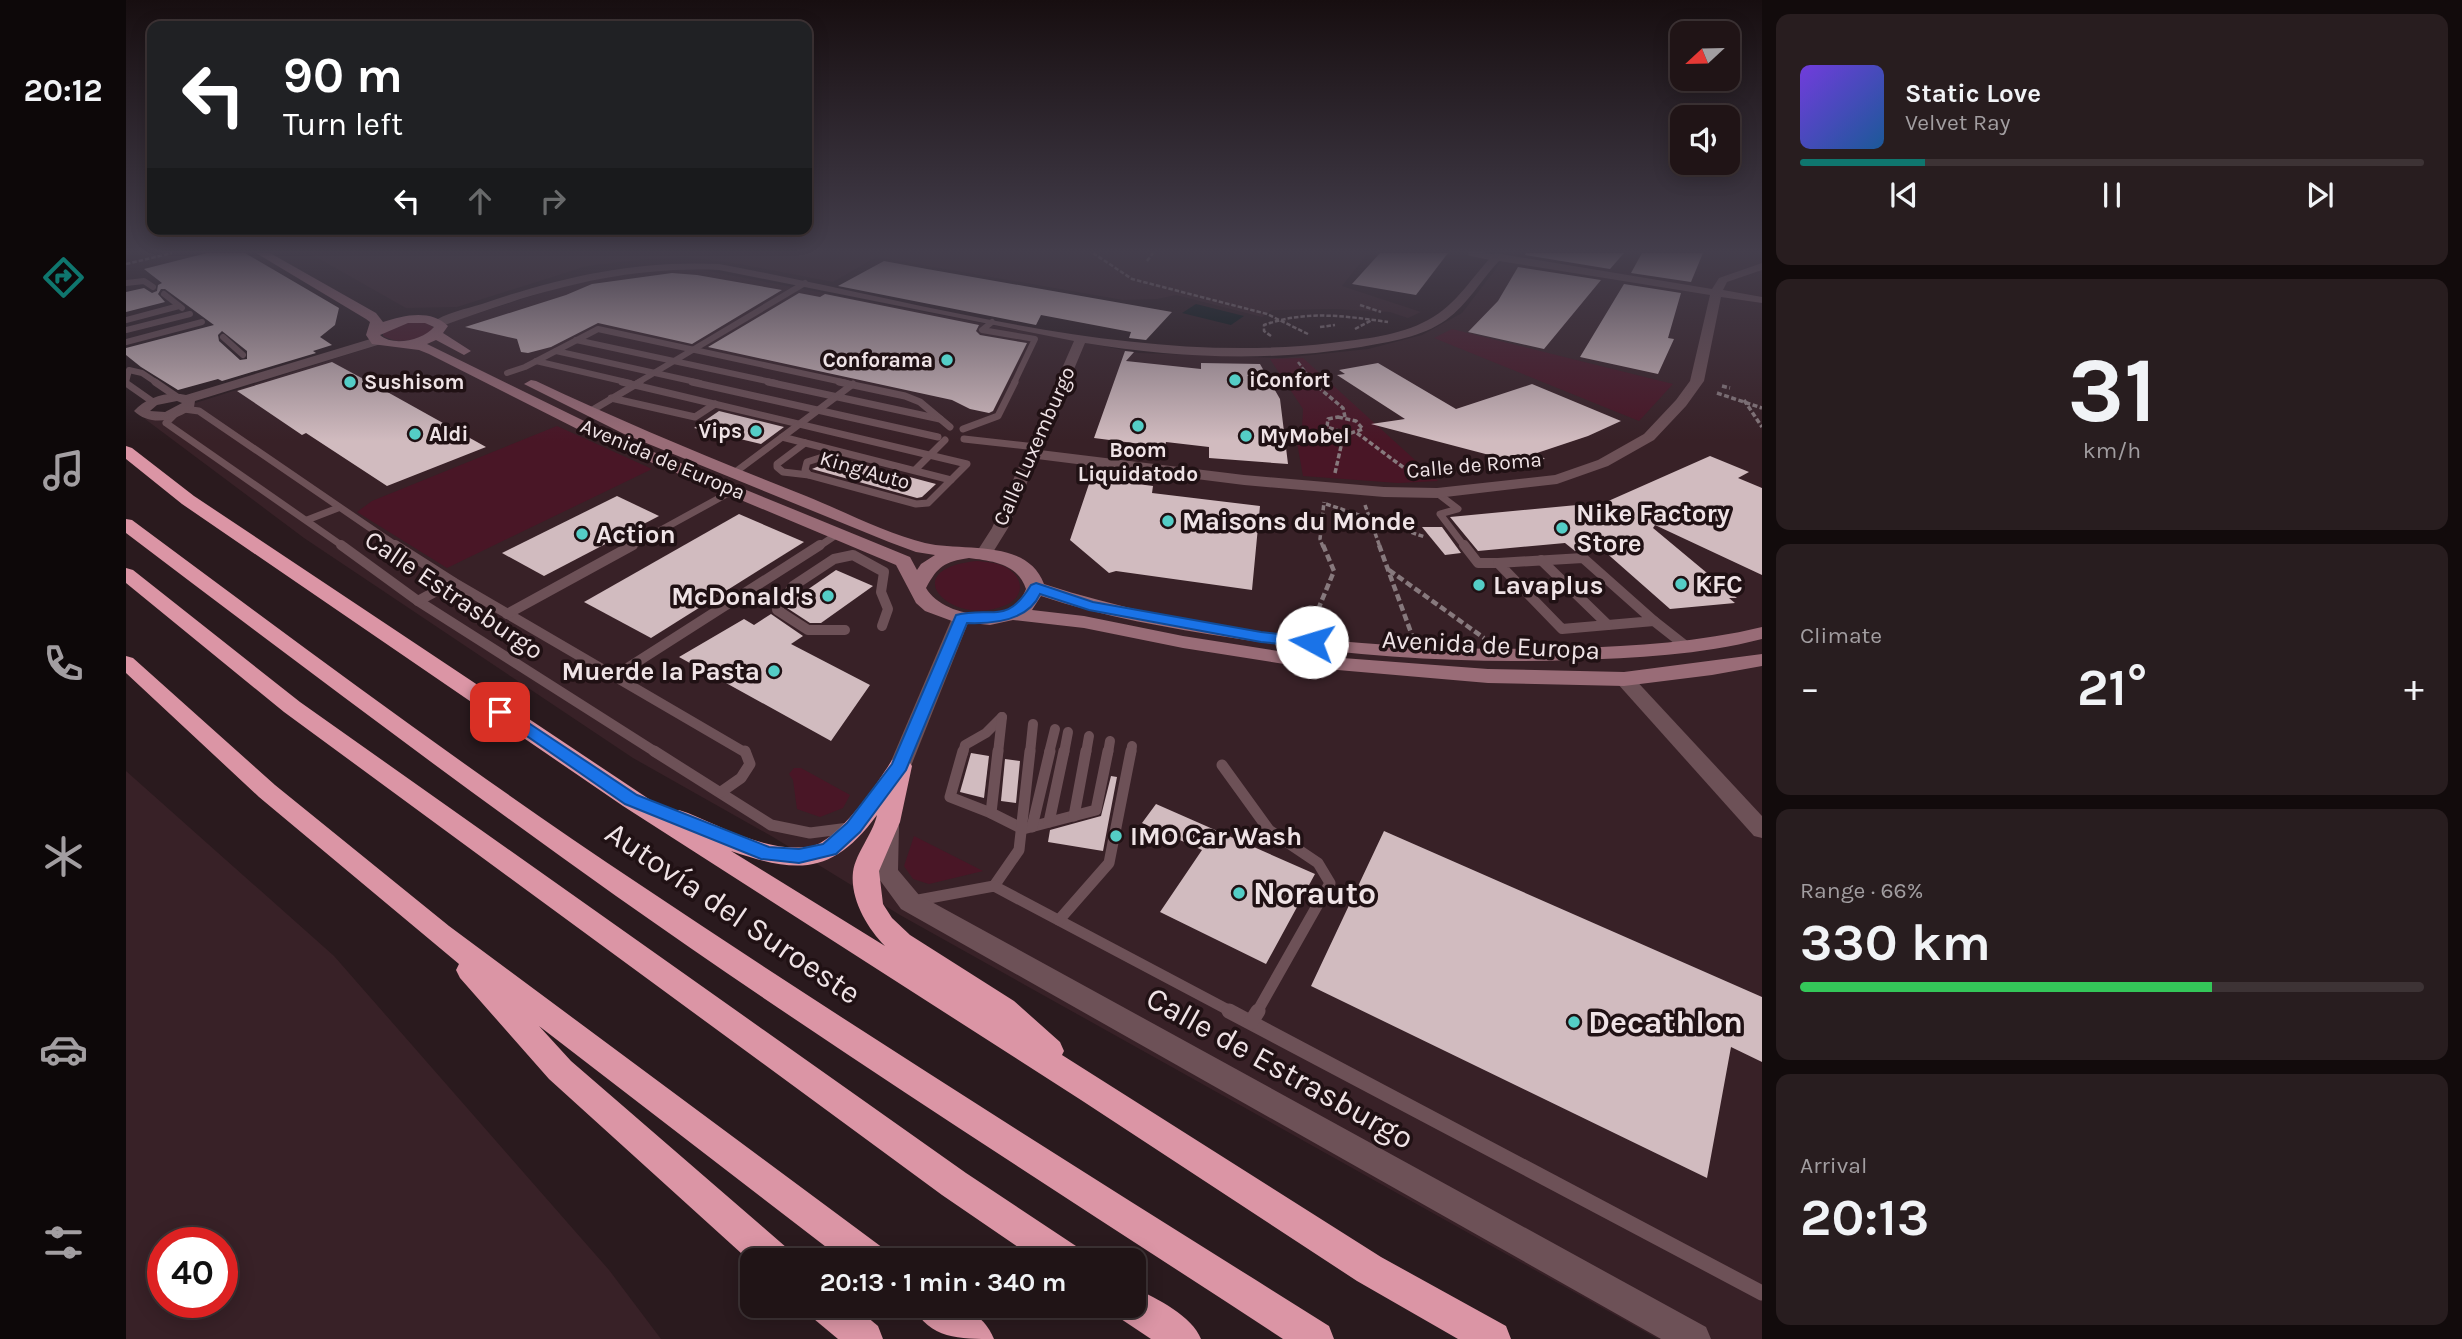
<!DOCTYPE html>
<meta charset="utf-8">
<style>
:root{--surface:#201416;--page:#281d1f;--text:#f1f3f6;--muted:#a29ea1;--line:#3d3335;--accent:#0f766e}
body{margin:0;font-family:Karla,sans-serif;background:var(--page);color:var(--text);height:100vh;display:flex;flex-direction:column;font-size:26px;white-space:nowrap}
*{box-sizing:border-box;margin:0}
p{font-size:23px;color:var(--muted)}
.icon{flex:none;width:38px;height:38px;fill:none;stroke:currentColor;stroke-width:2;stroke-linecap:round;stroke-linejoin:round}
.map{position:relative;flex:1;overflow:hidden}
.drawer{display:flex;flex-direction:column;gap:14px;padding:14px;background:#120b0c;width:700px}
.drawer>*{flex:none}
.guide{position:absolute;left:21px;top:21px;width:665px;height:214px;border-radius:14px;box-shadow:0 4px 18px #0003,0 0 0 2px var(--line);background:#202124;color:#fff;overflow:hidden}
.needle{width:46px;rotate:248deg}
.fabs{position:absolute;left:1544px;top:21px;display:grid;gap:14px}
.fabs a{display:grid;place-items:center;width:70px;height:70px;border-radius:14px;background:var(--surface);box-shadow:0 4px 18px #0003,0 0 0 2px var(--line);font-size:35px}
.speed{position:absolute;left:21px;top:1227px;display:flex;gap:14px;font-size:35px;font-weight:700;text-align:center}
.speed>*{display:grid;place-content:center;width:91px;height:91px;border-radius:50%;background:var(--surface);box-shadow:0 4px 18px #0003,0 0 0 2px var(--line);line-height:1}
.speed .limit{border:10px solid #d22;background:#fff;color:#111}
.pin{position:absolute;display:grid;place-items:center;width:60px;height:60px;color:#fff;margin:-30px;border-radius:14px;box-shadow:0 4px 10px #0006}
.me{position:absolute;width:77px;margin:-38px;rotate:276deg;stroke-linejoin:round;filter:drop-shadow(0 0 5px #0008)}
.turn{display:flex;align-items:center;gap:24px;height:147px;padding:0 21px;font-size:32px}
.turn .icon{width:91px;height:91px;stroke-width:2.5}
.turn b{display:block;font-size:49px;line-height:60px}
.lanes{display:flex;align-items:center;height:66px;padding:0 21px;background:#0003;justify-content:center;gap:35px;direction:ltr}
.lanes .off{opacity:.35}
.big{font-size:52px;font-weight:700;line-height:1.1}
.drawer .card{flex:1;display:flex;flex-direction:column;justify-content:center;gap:10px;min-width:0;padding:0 24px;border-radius:14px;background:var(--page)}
.drawer .dial{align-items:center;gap:0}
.dial b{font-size:91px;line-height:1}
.song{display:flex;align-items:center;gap:21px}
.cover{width:84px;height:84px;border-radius:10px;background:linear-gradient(135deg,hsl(260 70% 55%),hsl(210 70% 35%))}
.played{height:7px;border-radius:4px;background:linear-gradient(90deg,var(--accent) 20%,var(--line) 20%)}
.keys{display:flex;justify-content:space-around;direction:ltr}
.heat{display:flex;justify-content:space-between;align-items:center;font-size:38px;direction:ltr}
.charge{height:10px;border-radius:5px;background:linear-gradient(90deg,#34c759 66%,var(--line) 0)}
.trip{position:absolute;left:614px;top:1248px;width:406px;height:70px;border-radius:14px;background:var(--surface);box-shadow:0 4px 18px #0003,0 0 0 2px var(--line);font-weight:700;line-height:70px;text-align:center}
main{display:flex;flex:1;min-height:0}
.tab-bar{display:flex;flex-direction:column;width:126px;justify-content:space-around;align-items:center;background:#0d0809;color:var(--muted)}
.tab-bar .icon{width:49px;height:49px}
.tab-bar .on{color:var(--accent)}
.tab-bar b{font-size:32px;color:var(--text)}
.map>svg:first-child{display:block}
</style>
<main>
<nav class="tab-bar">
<b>20:12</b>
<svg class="icon on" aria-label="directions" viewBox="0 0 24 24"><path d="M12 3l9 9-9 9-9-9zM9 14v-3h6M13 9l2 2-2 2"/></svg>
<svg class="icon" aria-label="music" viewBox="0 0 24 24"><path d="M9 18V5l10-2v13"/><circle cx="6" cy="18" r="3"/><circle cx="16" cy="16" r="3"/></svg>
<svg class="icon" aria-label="phone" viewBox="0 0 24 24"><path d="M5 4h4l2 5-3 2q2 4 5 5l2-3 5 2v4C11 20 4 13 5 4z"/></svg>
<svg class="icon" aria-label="climate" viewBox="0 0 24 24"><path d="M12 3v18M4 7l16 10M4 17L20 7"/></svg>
<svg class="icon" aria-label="car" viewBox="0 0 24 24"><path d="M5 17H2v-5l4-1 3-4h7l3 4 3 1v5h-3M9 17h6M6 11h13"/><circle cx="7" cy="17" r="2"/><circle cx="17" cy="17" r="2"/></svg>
<svg class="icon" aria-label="filters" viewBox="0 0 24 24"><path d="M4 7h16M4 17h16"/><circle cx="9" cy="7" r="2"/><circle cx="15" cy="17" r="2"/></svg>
</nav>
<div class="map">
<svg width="1636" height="1339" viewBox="0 0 1636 1339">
<rect width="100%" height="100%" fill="#2a1a1e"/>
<g fill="#382127" fill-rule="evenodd">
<path d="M183 253H1242L1216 286 1295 312 1282 318 1264 312 1208 309 1146 310 1136 317 1050 295 1031 299 997 300 750 257 707 282 614 264 561 257 521 259 461 266 331 307 280 308Z"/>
<path d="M1382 253H1636V1339H1532L774 915 647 837 507 758 178 538 19 419 475 274 521 269 577 270 1013 353 1156 358 1242 349 1296 335 1336 313Z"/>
<path d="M0 771 208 956 483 1270 535 1339H0ZM37 1242H96V1302H37Z"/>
</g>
<g fill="#491626">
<path d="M279 323H300L307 327V330C294 340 271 345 257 336V333Z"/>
<path d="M1326 329 1547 384 1513 421 1308 338Z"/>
<path d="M1177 358 1312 481 1272 483 1177 476 1169 431H1176L1177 409 1144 359Z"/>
<path d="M431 426 526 469 321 568 231 512 246 501Z"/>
<path d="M851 561C860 562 869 562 877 566 897 575 901 595 880 605 826 629 767 569 851 561Z"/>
<path d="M668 768H675L724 795 717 808 694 817 671 809 667 780 663 774Z"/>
<path d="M788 836 857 871 803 884 787 879 778 866Z"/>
</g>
<path fill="#001413" d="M1070 304 1118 316 1105 325 1056 313Z"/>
<g fill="#d1bbbf" fill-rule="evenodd">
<path d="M81 253H119L213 308 209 325 194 337 206 345 187 351 190 353 96 381 92 379 52 390 15 367 0 355V348L88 325 39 289H35L32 294 39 302 0 312V292L18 288 26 293 31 291 32 285 36 283 18 269ZM96 331 121 351V359L114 360 93 341 92 335Z"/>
<path d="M1254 253H1322L1290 295 1226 284Z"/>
<path d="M1400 253H1498L1484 269 1399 255Z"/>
<path d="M1516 253H1577L1565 282 1505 273Z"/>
<path d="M758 261 801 269 1046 312 1020 340 1003 338 1005 332 915 315 910 325 712 286Z"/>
<path d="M1392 267 1475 280 1418 349 1342 332 1372 301Z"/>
<path d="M546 273 571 275 656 290 566 344 472 323 425 347 402 353 395 352 391 339 339 327 440 295 466 284Z"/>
<path d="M1498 284 1555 293 1542 338 1548 339 1532 374 1454 357Z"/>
<path d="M673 293 694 297 699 294 853 325 850 331 854 335 901 343 867 411 863 413 844 409 826 400 582 347Z"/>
<path d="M999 351 1008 352 1000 361 1075 369V363L1134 364 1154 399 1162 464 1083 458V447L1040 442 1039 447 968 438Z"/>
<path d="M206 362 256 389 360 447 261 486 180 433 176 435 111 391Z"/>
<path d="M1252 363 1330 409 1406 384 1495 421 1462 436 1411 453 1419 459 1390 462 1245 424 1279 419 1211 375 1219 374 1213 370Z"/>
<path d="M593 411 658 427 635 444 568 428Z"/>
<path d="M1584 456 1623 472 1612 478 1636 488V575L1529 525 1527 528 1611 598H1603L1609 603 1544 609 1477 550 1449 551 1439 543 1352 551 1324 517 1451 505 1462 510Z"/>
<path d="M712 458 810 484 796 497 791 498 686 469Z"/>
<path d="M965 478 1027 486 1026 493 1134 506 1126 590 990 571 983 573 944 540Z"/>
<path d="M491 496 533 516 418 576 376 553Z"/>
<path d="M613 514 678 542 525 638 458 602Z"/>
<path d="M1296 527H1316L1335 553 1319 555Z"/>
<path d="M710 570 747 586 695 623H684L661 608 668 599Z"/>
<path d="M645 614 677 636 665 644 744 685 705 741 553 657 618 619 628 625Z"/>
<path d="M845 753 863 756 858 798 834 792Z"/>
<path d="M879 759 894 761 890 803 875 801Z"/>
<path d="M985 776 991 777 977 851 922 842 924 830 975 816Z"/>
<path d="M1030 804 1189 874 1140 964 1034 912 1076 850 1016 823Z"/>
<path d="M1258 831 1636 997V1062L1605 1047 1581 1178 1185 986Z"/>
</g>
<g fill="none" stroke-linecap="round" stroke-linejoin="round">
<g stroke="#87797d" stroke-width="2.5" stroke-dasharray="4.5 2" stroke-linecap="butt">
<path d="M967 253 1006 279 1141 314 1182 334"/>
<path d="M1021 261 1027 253"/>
<path d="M0 264 46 253"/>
<path d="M1234 305 1255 312"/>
<path d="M1194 327 1209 325"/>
<path d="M1229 329 1246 320"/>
<path d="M1145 336 1138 331V325C1180 310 1219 316 1262 322"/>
<path d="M1172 362 1188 383"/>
</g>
<g stroke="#87797d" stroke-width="3.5" stroke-dasharray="5 2.5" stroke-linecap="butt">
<path d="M1186 382 1217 408 1219 417"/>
<path d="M1596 386 1604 388"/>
<path d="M1591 393 1636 408"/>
<path d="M1618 400 1636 427"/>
<path d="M1212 417 1230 421 1237 429 1222 434 1201 427 1202 419Z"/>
<path d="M1231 433 1289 476"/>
<path d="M1209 473 1218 433"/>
<path d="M1200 504 1299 537"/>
<path d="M1239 505 1254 547"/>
<path d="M1197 547 1194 539 1198 502"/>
</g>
<g stroke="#87797d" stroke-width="4.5" stroke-dasharray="7 3.5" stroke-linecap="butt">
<path d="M1253 545 1287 638"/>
<path d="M1263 570 1358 638"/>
<path d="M1184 629 1208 571 1197 545"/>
</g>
<g stroke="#6d5157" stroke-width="6">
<path d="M1345 253 1370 258"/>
<path d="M0 283 18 281 27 287"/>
<path d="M38 294 56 308"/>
<path d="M0 320 53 306"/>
<path d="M866 322 856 330 909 339 888 383"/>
<path d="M0 330 64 314"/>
<path d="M97 337 117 355"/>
<path d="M450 340 650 383"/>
<path d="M0 342 76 322"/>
<path d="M430 351 574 383"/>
<path d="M410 361 504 383"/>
<path d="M381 373 399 367 472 329 721 383"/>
<path d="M0 382 3 370 16 373 31 383"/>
<path d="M511 383 679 283"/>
</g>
<g stroke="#6d5157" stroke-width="7">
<path d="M29 382 51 397"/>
<path d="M496 382 841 464 825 480 656 437"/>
<path d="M566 382 812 437"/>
<path d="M642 382 814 419"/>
<path d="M713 382 779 396 794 402 824 427"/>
<path d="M0 383 27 402"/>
<path d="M485 398 569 417 589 404"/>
<path d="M58 409 73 411 272 547"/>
<path d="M463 412 514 382"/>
<path d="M50 413 40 423 218 547"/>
<path d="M837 429 872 416 889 382"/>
<path d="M838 439 910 447"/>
<path d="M679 443 651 464V467L657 472 683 475"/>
<path d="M709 453 681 462 679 470 683 475 790 504 802 503 825 480"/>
<path d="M789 470 819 440"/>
<path d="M608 473 727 384"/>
<path d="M1311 493 1332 509 1314 514 1339 547"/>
<path d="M181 520 212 508"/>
<path d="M504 547 608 490"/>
<path d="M692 547 713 533"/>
</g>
<g stroke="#6d5157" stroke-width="10">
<path d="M215 545 292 601 531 753"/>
<path d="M269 545 327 582 620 753"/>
<path d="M1338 545 1352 563H1372"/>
<path d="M1457 558 1528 621 1436 629 1372 563Z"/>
<path d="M1415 560 1482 625"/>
<path d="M292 601 327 582"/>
<path d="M381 614 507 545"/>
<path d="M1528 621 1561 647"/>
<path d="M719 630H682L651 610 667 586 708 559 727 555 758 572 755 592 762 609 756 626"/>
<path d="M489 676 694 545"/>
<path d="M837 753 839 745 860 733 876 717"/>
<path d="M872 753 876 717"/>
<path d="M904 753 907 724"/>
<path d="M923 753 929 729"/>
<path d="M938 753 942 732"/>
<path d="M960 753 963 736"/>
<path d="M982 753 984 741"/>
<path d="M1005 753 1006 746"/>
</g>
<g stroke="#6d5157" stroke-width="11">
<path d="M528 751 645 825 684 833 723 828"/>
<path d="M837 751 824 797 865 813"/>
<path d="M872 751 865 813 897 829 970 810 982 751"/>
<path d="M1096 765 1143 830 1192 863 1204 883 1131 1012"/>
<path d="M595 792 615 778 624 764 619 751"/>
<path d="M948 816 960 751"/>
<path d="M923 822 938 751"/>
<path d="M906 827 924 751"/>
<path d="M868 886 893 850 904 751"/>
<path d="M787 901 868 886 1106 1012"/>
<path d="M933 920 983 863 1005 751"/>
</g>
<g stroke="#6d5157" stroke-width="15">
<path d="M1103 1011 1636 1293"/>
<path d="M1125 1022 1132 1011"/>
</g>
<g fill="#6d5157" fill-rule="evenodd">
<path d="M1369 253 1586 289 1593 278 1636 263V270L1601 282 1597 290 1636 297V303L1595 297 1578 381 1560 406 1528 440 1482 466 1431 484 1311 498 1258 497 1118 485 911 459 882 528 864 557 858 558 850 553 866 528 948 341 593 270C493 266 409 292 316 326L306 323C318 313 340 309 356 304 434 277 510 260 593 264 789 300 1005 367 1205 343 1237 339 1273 336 1302 320 1331 305 1347 275 1369 253ZM1373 261 1584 295 1564 381 1550 400 1518 434 1472 460 1429 475 1311 488 1258 487 1118 475 914 450 959 343C1051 358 1143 362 1235 347 1263 342 1296 337 1320 320 1342 304 1355 280 1373 261Z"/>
<path d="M251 337 257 341 255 344 69 401 68 407C52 421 24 427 8 411 21 397 42 391 60 395ZM51 401 56 403 39 412 24 411 31 405Z"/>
<path d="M835 613 844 618 785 766 782 771 774 773 766 771 763 766 826 618Z"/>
<path d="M1498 673 1505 675 1636 816V838L1628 836 1491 683 1488 679 1491 675Z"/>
<path d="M762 818 770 820 773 826 772 870 793 895 1580 1327 1585 1339H1535L775 909 748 872 751 826 754 820Z"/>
</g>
<path fill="#996c77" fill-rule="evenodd" d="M130 253H144L250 313 257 322C278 315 305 309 322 326L317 333 345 351 338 355 310 340 301 344 491 437 784 557 791 570 795 564 809 555 790 552 763 542 498 434 398 384 405 380 410 381C499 423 589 460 680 496 717 511 762 534 799 543 837 552 901 538 918 584 1081 637 1276 653 1447 648 1510 646 1574 642 1636 627V639C1574 655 1510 658 1446 660 1333 664 1219 656 1107 638 1043 628 978 617 915 596L906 610 958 616 1057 636 1177 655 1362 669 1498 672 1636 654V666L1586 675 1498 686 1362 683 1177 667 1057 648 958 628 887 620 864 625 826 621 799 611 790 603 770 565 479 443 303 354 293 350 246 344 240 335 244 322 240 319ZM282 323H299L308 327C297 340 267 347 254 335ZM843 558C867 561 892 564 900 589 898 594 895 599 891 603 868 624 815 614 800 588 812 566 818 562 843 558Z"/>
<g fill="#db95a5" fill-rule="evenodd">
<path d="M0 446 6 448 68 496 544 813 553 810 562 813C599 828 644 854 686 846 712 841 752 783 766 760L774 758 782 760 786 766 774 822 753 871 757 904 766 918 784 935 888 1001 934 1042 938 1051 936 1055 1255 1257 1380 1326 1385 1339H1332L1231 1281 955 1100 497 806 56 504 0 459ZM751 815C747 834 730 852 727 872 724 899 741 928 759 946L605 851C672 874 707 875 751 815Z"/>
<path d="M0 519 6 520C173 644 340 769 513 884 740 1036 972 1181 1203 1326L1208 1339H1157C934 1193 708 1050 490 896 324 778 162 656 0 533Z"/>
<path d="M0 568 7 570 174 702 840 1173 953 1248 958 1260H911L816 1195 158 712 0 583Z"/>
<path d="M0 656 7 658 149 785 323 926 757 1248 762 1260H717L413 1026 445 1061 661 1248 666 1260H626V1263L423 1079 334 978 330 970 333 964 133 797 0 673Z"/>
<path d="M1008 1288C1031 1298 1066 1316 1075 1339H1025L995 1319 990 1306H1008Z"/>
<path d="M683 1306H728L752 1326 757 1339H712L688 1319Z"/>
<path d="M787 1306C820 1303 854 1304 868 1339 834 1339 803 1339 787 1306Z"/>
</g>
</g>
<linearGradient id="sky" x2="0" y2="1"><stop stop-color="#170e10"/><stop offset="0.57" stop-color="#443e4c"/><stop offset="1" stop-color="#443e4c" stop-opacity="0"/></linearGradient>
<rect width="1636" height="441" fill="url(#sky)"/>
<path fill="#1a73e8" stroke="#114b97" stroke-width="2" d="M910 583 967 602 1135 632 1186 638 1194 642 1186 647 1135 642 963 610 914 594C902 621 867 624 841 623L780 770 734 832 710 854 673 863 635 859 499 804 366 712 374 707 380 708 511 795 643 847 673 849 697 844 721 823 766 764 830 615C867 606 880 626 905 585Z"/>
<g fill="#54cdc6" stroke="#201114" stroke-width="2.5">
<circle cx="821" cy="360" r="7"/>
<circle cx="1109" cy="380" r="7"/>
<circle cx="224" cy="382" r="7"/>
<circle cx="1012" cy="426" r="7"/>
<circle cx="630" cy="431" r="7"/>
<circle cx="289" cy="434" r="7"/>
<circle cx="1120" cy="436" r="7"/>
<circle cx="1042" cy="521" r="7"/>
<circle cx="1436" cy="528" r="7"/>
<circle cx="456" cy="534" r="7"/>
<circle cx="1555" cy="584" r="7"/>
<circle cx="1353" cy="585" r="7"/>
<circle cx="702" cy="596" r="7"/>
<circle cx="648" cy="671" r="7"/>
<circle cx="990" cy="836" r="7"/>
<circle cx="1113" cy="893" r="7"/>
<circle cx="1448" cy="1022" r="7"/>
</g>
<g text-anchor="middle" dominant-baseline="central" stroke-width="7" stroke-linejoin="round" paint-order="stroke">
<g font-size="21" font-weight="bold" fill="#efe3e6" stroke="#201114" text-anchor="start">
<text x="807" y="360" text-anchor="end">Conforama</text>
<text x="1123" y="380">iConfort</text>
<text x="238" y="382">Sushisom</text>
<text x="616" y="431" text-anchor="end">Vips</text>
<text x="303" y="434">Aldi</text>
<text x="1134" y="436">MyMobel</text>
<text x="1012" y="450" text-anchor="middle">Boom<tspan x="1012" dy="24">Liquidatodo</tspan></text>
</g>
<g font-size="21" fill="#efe3e6" stroke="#201114">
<text transform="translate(908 446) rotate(-66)">Calle Luxemburgo</text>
<text transform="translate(537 459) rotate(23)">Avenida de Europa</text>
<text transform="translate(1348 465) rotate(-5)">Calle de Roma</text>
<text transform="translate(739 470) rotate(16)">King Auto</text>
</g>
<g font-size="26" font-weight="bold" fill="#efe3e6" stroke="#201114" text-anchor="start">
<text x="1450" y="513">Nike Factory<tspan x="1450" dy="30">Store</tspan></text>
<text x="1056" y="521">Maisons du Monde</text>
<text x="470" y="534">Action</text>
<text x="1569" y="584">KFC</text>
<text x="1367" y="585">Lavaplus</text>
<text x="688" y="596" text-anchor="end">McDonald's</text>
<text x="634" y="671" text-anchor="end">Muerde la Pasta</text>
<text x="1004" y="836">IMO Car Wash</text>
</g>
<g font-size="26" fill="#efe3e6" stroke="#201114">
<text transform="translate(328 595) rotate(34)">Calle Estrasburgo</text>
<text transform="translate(1365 645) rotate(3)">Avenida de Europa</text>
</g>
<g font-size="32" font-weight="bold" fill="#efe3e6" stroke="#201114" text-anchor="start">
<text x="1127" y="893">Norauto</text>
<text x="1462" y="1022">Decathlon</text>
</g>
<g font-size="32" fill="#efe3e6" stroke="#201114">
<text transform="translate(607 913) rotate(34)">Autovía del Suroeste</text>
<text transform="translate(1154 1068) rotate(29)">Calle de Estrasburgo</text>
</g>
</g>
</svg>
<div class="fabs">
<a><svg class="needle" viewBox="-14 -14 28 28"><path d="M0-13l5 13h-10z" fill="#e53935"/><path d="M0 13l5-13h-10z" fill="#a29ea1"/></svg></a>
<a><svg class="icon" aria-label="sound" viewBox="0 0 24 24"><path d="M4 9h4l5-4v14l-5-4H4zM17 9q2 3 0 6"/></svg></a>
</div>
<div class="speed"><div class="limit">40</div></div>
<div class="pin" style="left:374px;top:712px;background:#d93025"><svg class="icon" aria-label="arrive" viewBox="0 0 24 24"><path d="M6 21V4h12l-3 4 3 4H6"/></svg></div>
<svg class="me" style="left:1186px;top:642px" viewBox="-20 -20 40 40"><circle r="19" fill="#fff"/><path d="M0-13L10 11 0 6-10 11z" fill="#1a73e8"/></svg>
<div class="trip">20:13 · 1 min · 340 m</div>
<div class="guide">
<div class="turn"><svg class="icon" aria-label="left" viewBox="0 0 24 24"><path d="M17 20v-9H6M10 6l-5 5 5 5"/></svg><div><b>90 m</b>Turn left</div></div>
<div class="lanes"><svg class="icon" aria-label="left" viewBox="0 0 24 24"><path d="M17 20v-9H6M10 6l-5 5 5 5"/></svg><svg class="icon off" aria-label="ahead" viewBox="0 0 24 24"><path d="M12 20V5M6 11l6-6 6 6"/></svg><svg class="icon off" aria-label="right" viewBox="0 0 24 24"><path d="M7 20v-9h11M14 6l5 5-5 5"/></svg></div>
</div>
</div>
<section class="drawer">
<div class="card">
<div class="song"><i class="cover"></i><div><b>Static Love</b><p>Velvet Ray</p></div></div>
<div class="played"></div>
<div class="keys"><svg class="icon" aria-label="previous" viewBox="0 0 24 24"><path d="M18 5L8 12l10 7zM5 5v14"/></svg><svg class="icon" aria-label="pause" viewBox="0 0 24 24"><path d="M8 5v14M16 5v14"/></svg><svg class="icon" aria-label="next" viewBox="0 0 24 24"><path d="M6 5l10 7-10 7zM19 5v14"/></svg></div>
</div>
<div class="card dial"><b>31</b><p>km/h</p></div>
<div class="card"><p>Climate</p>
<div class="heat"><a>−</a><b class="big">21°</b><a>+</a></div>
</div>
<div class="card"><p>Range · 66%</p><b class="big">330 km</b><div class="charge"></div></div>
<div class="card"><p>Arrival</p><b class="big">20:13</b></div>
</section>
</main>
